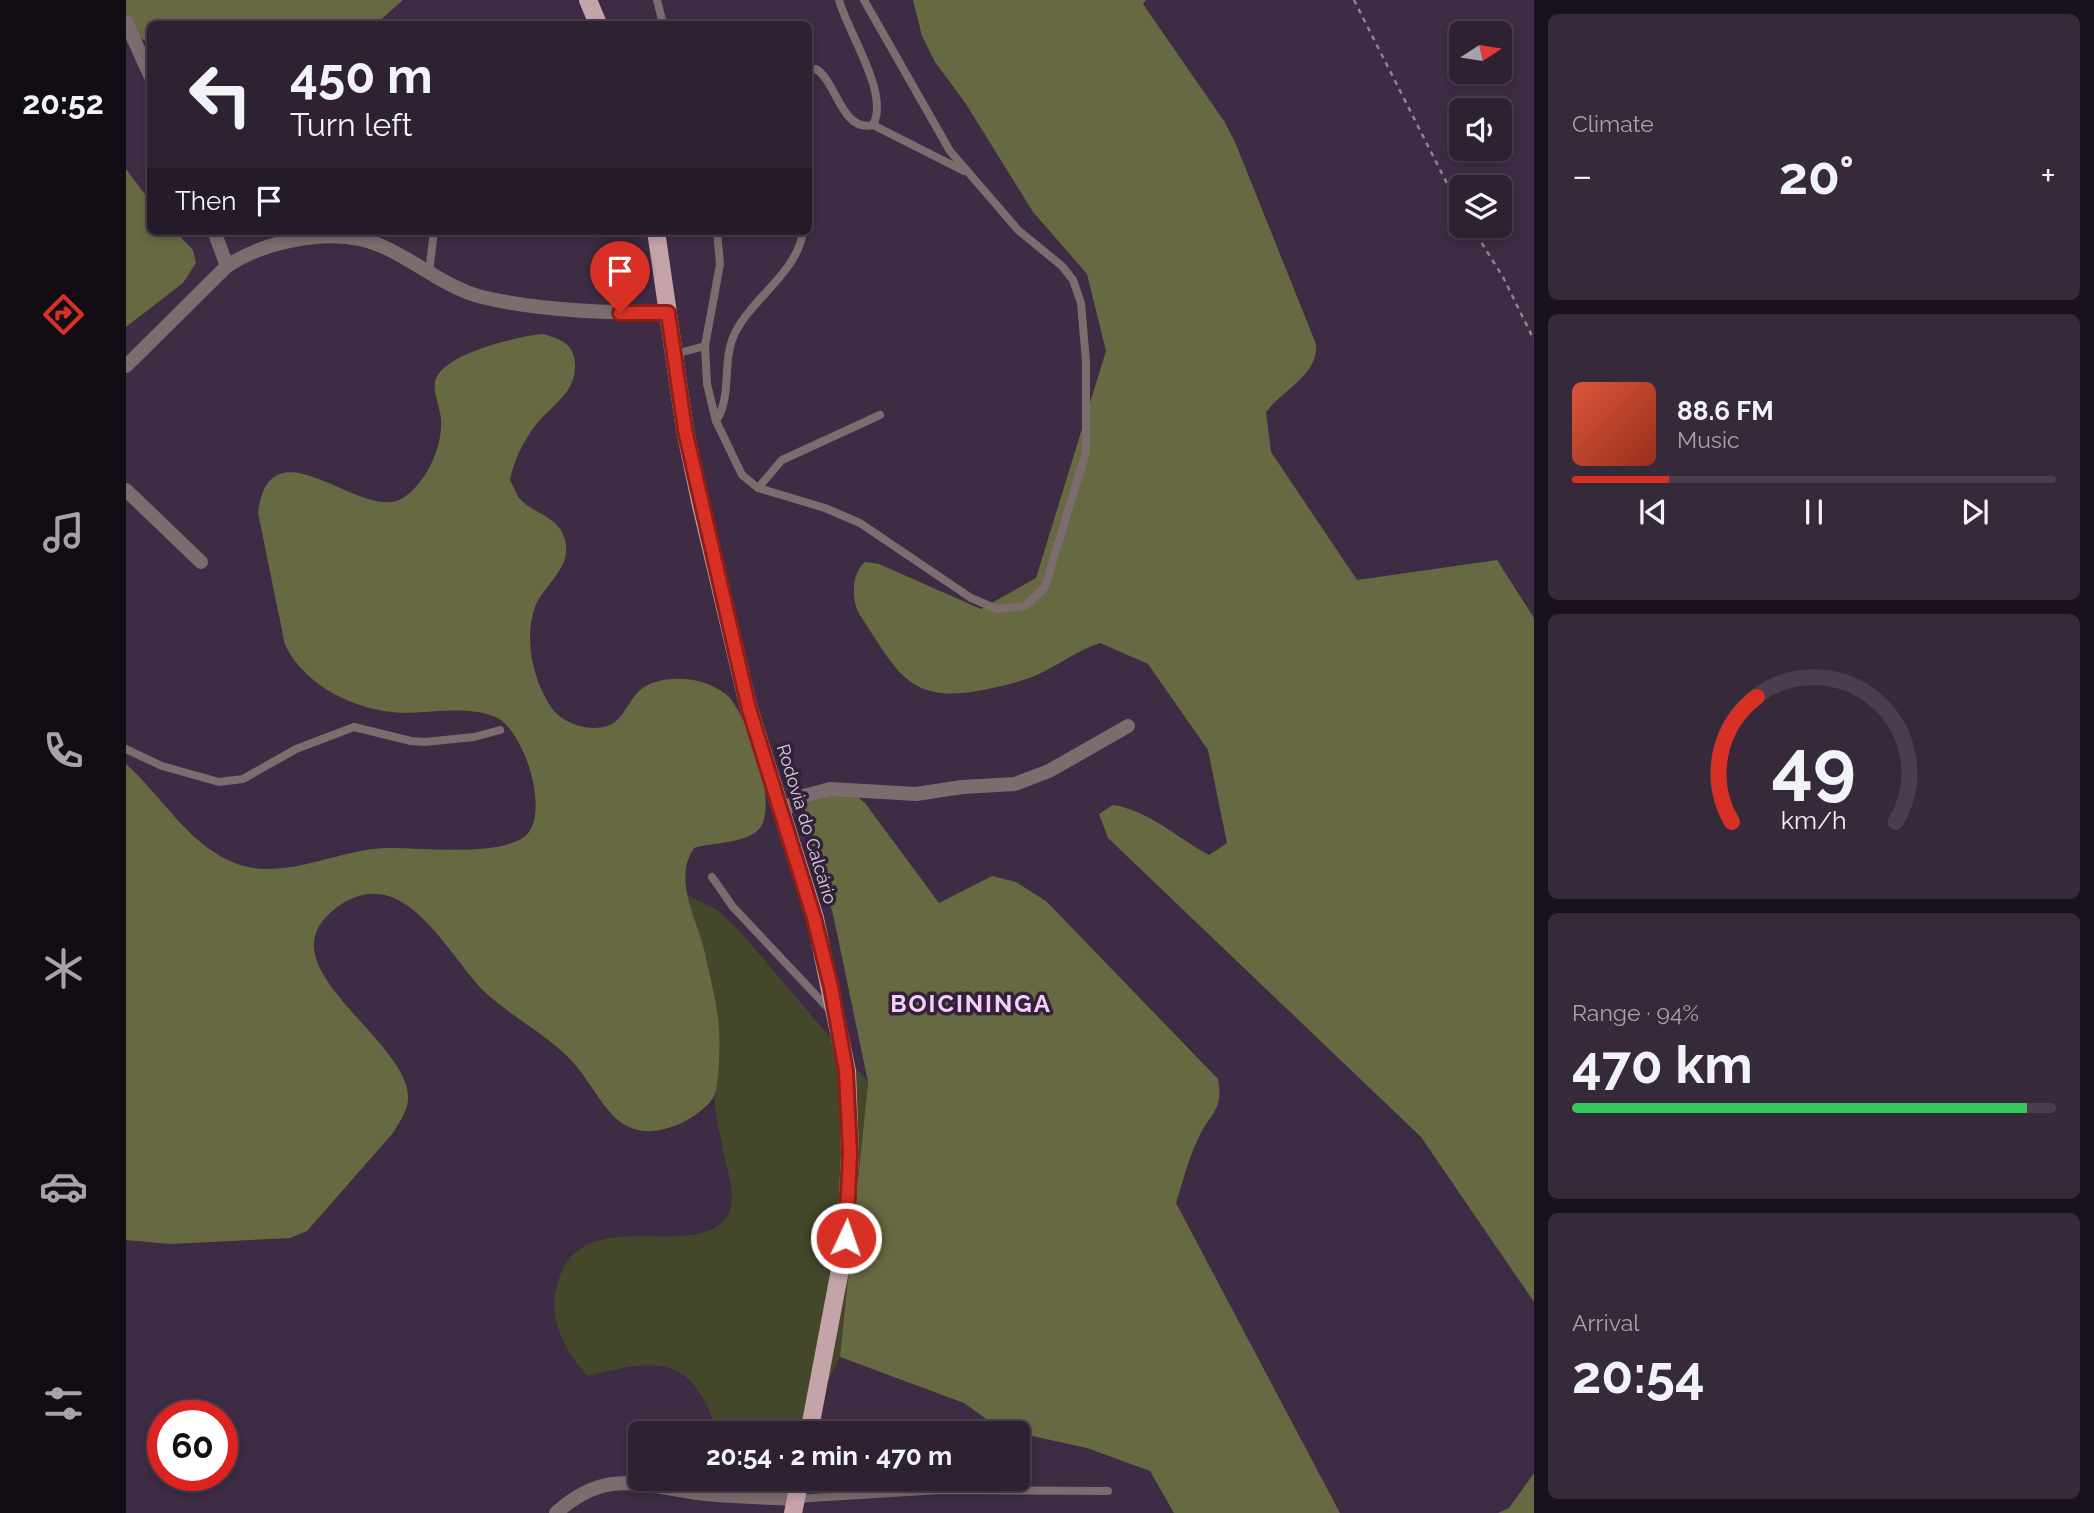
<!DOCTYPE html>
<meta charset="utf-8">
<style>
:root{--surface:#2e2132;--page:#36293a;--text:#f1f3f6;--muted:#a7a3ac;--line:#493e4d;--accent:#d93025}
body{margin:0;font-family:Raleway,sans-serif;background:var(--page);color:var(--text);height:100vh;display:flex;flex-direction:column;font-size:26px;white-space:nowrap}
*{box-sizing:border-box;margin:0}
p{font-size:23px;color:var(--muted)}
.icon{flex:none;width:38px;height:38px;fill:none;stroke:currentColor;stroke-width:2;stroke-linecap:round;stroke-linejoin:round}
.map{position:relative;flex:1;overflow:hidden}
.panel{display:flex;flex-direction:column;gap:14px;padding:14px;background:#19121c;width:560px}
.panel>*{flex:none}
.guide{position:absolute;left:21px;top:21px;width:665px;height:214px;border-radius:10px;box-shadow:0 4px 10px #0003,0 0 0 2px var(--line);background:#2e2132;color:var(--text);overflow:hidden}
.needle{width:46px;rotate:78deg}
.controls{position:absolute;left:1323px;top:21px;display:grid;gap:14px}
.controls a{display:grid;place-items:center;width:63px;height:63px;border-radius:10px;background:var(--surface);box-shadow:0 4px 10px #0003,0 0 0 2px var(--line);font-size:35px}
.speed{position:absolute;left:21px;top:1400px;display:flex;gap:14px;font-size:35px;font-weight:700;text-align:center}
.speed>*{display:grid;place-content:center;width:91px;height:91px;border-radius:50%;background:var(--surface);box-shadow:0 4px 10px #0003,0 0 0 2px var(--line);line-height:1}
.speed .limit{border:10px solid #d22;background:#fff;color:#111}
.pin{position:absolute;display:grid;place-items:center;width:60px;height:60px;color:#fff;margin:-72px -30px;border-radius:50% 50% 50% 0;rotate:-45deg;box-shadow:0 0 7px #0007}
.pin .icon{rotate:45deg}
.me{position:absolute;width:77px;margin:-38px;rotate:3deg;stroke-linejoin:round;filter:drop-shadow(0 0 5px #0008)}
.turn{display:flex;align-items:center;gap:24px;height:147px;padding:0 28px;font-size:32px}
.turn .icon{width:91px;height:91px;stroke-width:2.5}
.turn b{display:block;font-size:49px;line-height:60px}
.then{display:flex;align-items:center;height:66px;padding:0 28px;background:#0003;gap:14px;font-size:26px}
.big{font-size:52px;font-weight:700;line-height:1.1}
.panel .card{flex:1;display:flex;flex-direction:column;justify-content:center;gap:10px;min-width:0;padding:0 24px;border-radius:10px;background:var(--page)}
.panel .dial{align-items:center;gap:0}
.dial svg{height:182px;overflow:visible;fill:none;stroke:var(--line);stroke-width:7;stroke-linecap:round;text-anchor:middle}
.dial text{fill:var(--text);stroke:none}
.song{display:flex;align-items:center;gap:21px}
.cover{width:84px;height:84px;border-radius:10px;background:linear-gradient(135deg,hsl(10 70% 55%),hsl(10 70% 35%))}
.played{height:7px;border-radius:4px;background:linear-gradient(90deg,var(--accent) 20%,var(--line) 20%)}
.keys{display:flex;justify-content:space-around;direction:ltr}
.heat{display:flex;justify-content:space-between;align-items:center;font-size:38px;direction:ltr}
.charge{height:10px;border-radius:5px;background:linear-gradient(90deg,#34c759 94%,var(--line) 0)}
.trip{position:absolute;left:502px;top:1421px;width:402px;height:70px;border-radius:10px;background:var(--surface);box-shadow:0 4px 10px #0003,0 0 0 2px var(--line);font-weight:700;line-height:70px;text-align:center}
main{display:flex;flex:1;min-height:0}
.menu{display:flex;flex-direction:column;width:126px;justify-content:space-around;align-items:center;background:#120d14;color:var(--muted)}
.menu .icon{width:49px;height:49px}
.menu .on{color:var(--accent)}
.menu b{font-size:32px;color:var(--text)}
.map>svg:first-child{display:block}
</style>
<main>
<nav class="menu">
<b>20:52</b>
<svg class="icon on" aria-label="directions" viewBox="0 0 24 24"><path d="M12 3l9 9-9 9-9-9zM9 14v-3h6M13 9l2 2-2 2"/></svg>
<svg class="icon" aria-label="music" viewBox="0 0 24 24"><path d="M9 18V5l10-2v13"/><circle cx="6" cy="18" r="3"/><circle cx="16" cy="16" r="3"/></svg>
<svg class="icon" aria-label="phone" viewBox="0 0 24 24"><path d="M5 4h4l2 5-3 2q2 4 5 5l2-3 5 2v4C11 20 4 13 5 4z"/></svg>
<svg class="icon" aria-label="climate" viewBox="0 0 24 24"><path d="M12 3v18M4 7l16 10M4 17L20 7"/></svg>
<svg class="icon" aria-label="car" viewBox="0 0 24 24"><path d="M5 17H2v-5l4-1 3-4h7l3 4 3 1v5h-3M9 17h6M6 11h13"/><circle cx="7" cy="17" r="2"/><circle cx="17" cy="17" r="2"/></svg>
<svg class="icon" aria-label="filters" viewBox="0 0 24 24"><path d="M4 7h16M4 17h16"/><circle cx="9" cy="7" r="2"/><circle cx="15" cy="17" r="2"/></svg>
</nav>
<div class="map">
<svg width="1408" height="1513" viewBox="0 0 1408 1513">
<rect width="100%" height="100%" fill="#3d2c43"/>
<path fill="#45472a" d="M561 895 591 910 612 929 742 1082 714 1357 676 1433H594C586 1418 579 1398 568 1385 541 1352 496 1369 461 1376 440 1352 423 1322 430 1290 448 1197 564 1264 600 1218 614 1200 599 1165 596 1145 593 1130 589 1113 589 1098 588 1086 593 1073 593 1061 594 1047 593 1032 592 1018 588 977 573 935 561 895Z"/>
<g fill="#666941">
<path d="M0 0H277L250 24H24V44L0 29Z"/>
<path d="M787 0H1020L1017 4 1098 121 1109 142 1190 344C1193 374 1157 390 1140 412L1145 452 1231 580 1371 560 1408 618V1302L1295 1137 982 838 973 814 987 805C1024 811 1050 837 1083 855L1101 843 1082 750 1022 664 974 643C952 650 934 664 913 674 896 682 875 686 857 690 782 705 771 671 734 615 725 601 725 573 739 562L753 564 855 609 910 578 980 351 961 274 907 212 840 104 809 62 796 36Z"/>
<path d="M0 169 24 201V231H49L67 250 70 263 57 283 0 327Z"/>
<path d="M417 334C435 339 448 344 449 364 450 394 426 404 409 426 397 442 388 460 384 480 387 485 390 494 394 499 409 515 432 515 439 540 447 569 415 586 408 610 398 641 408 685 428 711 441 726 474 735 490 721 499 713 504 700 513 691 528 677 559 676 579 683 585 685 597 691 602 696 621 715 657 813 630 832 613 844 588 842 568 848 547 879 570 917 578 949 583 971 589 994 592 1017 594 1035 594 1056 592 1075 591 1081 591 1090 588 1096 583 1107 562 1121 551 1125 487 1150 478 1094 443 1058 418 1033 386 1017 360 993 325 960 283 869 223 900 210 906 195 919 190 933 171 985 286 1049 282 1100 281 1112 273 1123 267 1133L181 1231 164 1238 44 1244 0 1240V764C35 795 60 841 104 861 152 884 209 850 259 848 291 847 383 859 403 832 422 806 397 726 367 716 339 706 306 713 277 713 230 711 180 687 159 645L132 513C144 417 236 524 277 498 301 482 317 446 315 419 314 407 307 393 309 382 314 354 393 336 417 334Z"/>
<path d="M720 787 739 803 813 903 866 876 890 882 920 901 1092 1079C1098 1112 1083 1113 1072 1139 1062 1159 1057 1182 1050 1203L1214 1513H1048L1024 1471 961 1448 874 1429 838 1403 714 1357 742 1082 707 914 678 821 680 799Z"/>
<path d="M1408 1473V1513H1372L1383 1508Z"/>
</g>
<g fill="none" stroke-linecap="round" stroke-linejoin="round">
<g stroke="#908295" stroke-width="2.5" stroke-dasharray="5 5" stroke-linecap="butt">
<path d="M1228 0 1335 211"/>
<path d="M1345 226 1377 277 1408 340"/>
</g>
<g stroke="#7c6c6e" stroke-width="8">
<path d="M531 0 537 24"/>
<path d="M682 70 690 69C711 82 715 132 747 125 764 94 722 33 713 0"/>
<path d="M747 125 838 171"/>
<path d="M303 272 308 231"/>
<path d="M579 346 581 384 590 421 616 475 632 488 699 508 734 523 845 598 871 609 899 606 919 587 960 452V361L955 303 947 280 936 266 892 230 824 151 738 0"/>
<path d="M549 354 579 346 594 264 591 231"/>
<path d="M590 421C607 395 595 361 609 333 626 298 672 272 677 231"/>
<path d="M632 488 656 460 754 415"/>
<path d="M0 749 36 766 93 782 117 779 170 749 228 727 285 741 299 742 348 737 374 730"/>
<path d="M586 877 607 907 704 1010"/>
<path d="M669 1499 815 1490 982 1491"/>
</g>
<g stroke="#7c6c6e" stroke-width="14">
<path d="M0 22 24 75"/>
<path d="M88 231 101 266"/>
<path d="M0 366 101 266C143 239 213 225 260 248 292 263 321 288 356 297 413 311 483 313 542 313"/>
<path d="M0 490 75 562"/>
<path d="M655 812 678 796 704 789 790 794 836 787 889 784 923 771 1002 726"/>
<path d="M430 1513C480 1468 512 1485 572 1493 604 1497 637 1497 669 1499"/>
</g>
<g stroke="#c4a3a9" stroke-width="18">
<path d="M462 0 472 24"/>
<path d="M530 231 559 430 574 501 623 709 689 918 721 1071 724 1154 720 1238 683 1433"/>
<path d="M667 1513 674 1479"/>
</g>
</g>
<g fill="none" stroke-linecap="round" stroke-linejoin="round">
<defs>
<path id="route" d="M494 313H542L559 430 623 709 688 918 705 987 720 1071 724 1154 720 1238"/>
</defs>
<use href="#route" stroke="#8d1f18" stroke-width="18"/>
<use href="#route" stroke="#d93025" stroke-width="12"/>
</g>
<g text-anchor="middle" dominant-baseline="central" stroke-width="7" stroke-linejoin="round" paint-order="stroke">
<g font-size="18" fill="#d8cddc" stroke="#322239">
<text transform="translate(681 824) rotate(73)">Rodovia do Calcário</text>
</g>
<g font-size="24" font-weight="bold" letter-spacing="2" fill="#fbcdfd" stroke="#322239">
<text x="845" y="1003">BOICININGA</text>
</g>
</g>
</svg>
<div class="controls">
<a><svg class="needle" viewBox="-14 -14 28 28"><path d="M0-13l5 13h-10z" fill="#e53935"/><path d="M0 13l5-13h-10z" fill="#a7a3ac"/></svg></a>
<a><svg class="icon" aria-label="sound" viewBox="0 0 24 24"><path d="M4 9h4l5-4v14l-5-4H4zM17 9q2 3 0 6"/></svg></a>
<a><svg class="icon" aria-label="layers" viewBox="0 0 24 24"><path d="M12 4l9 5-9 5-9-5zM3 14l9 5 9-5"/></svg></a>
</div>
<div class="speed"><div class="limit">60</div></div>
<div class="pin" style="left:494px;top:313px;background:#d93025"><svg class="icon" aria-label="arrive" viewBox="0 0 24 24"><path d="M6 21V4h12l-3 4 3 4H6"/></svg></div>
<svg class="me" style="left:720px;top:1238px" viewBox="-20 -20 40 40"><circle r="17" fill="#d93025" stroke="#fff" stroke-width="3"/><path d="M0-11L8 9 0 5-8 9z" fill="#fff"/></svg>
<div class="trip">20:54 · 2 min · 470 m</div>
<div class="guide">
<div class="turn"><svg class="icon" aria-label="left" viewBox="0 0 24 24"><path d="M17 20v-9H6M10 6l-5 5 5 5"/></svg><div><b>450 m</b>Turn left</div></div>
<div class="then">Then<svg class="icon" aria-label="arrive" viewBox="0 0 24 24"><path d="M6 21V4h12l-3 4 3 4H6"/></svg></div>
</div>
</div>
<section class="panel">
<div class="card"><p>Climate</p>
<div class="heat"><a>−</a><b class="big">20°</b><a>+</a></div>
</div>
<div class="card">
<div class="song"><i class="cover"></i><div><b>88.6 FM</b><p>Music</p></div></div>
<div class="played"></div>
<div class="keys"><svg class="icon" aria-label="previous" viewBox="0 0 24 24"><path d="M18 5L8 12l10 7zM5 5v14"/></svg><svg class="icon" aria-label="pause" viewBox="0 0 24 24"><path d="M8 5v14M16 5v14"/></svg><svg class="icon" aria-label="next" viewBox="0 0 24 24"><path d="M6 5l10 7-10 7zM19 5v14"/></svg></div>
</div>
<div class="card dial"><svg viewBox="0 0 100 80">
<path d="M14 69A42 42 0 1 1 86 69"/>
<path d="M14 69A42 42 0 0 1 25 14" stroke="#d93025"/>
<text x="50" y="56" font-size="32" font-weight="700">49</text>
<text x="50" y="72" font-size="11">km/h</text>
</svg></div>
<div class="card"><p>Range · 94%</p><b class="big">470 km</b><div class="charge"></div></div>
<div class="card"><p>Arrival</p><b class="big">20:54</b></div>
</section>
</main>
